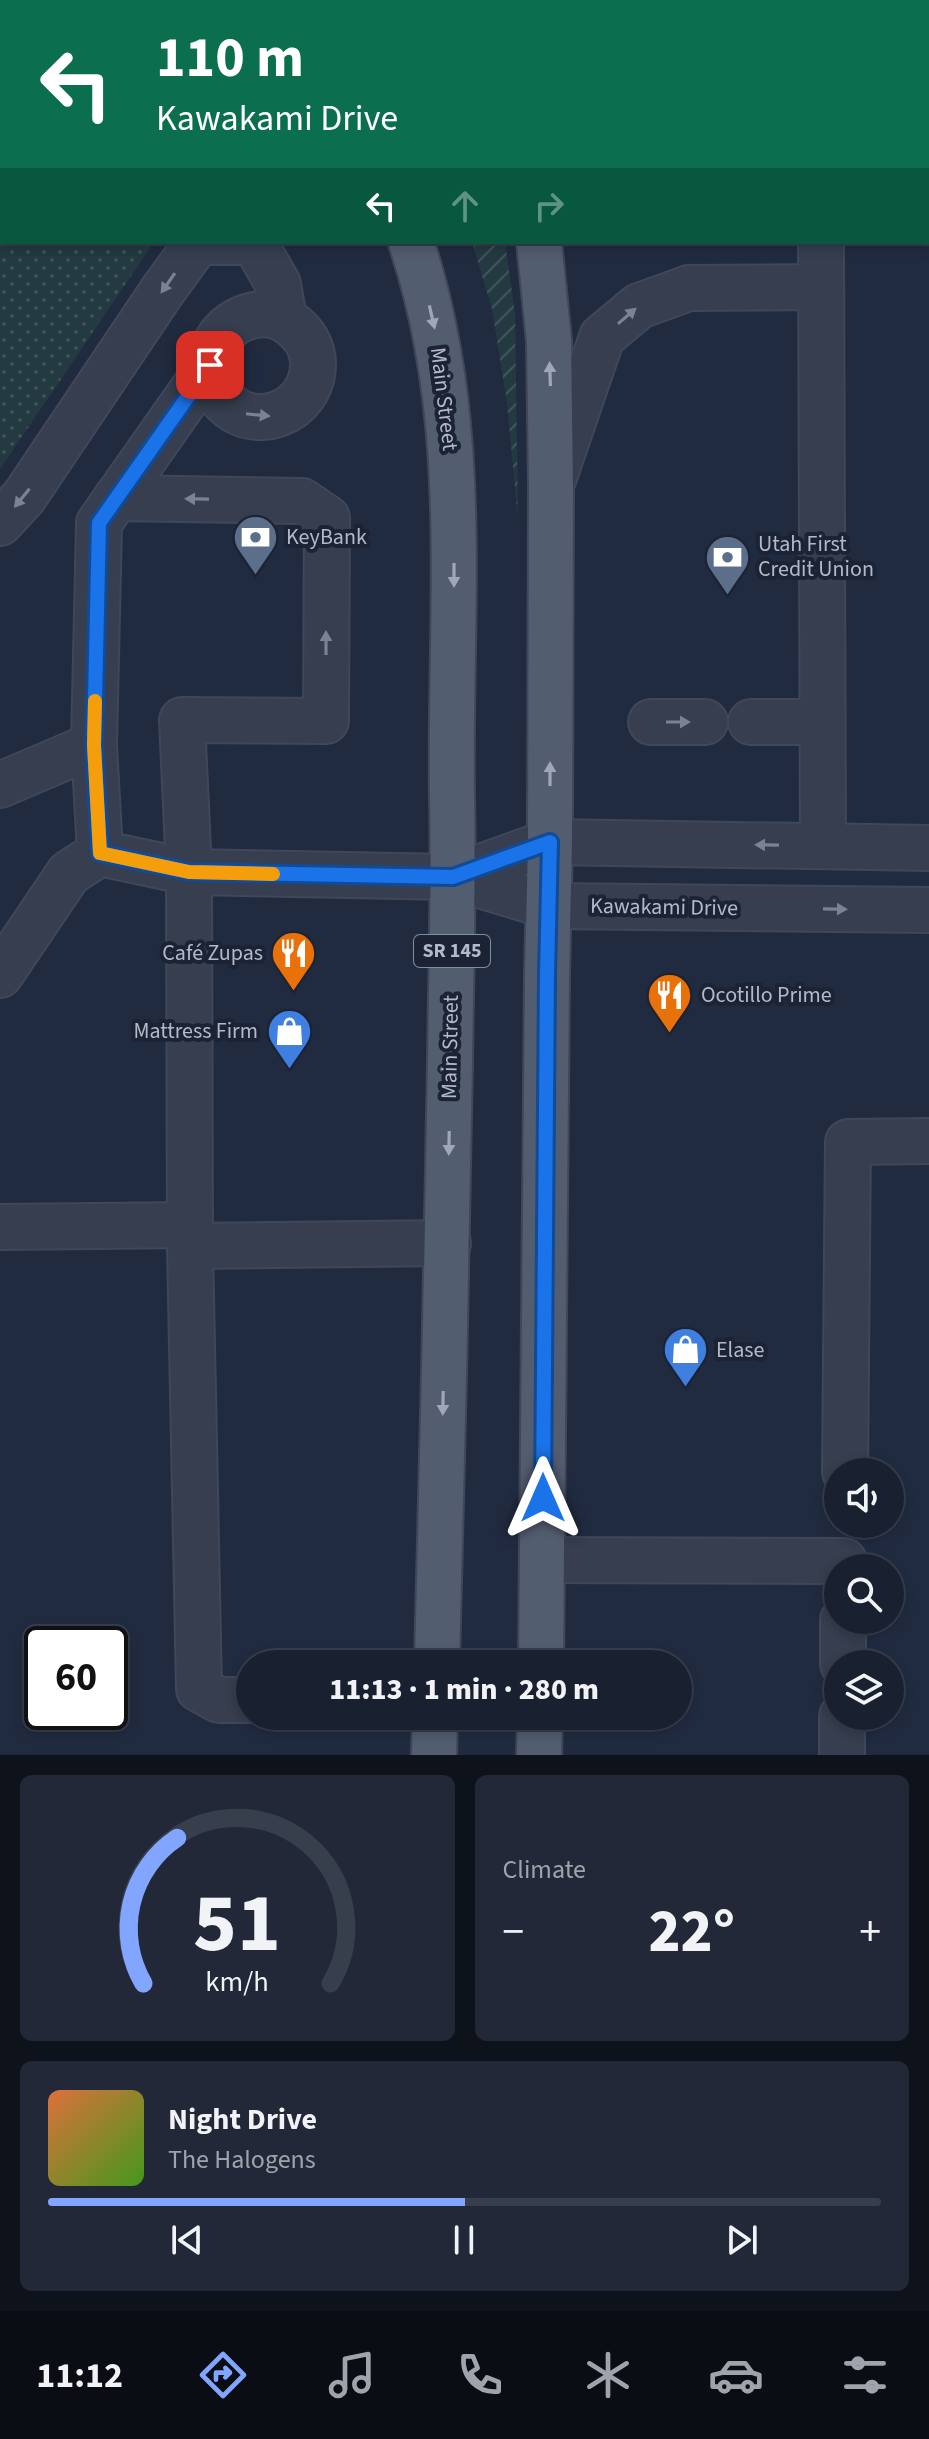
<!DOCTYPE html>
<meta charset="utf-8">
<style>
:root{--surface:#192030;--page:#222838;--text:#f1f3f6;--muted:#9fa3ab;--line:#373e4c;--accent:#82a6ff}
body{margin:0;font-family:"Source Sans 3",sans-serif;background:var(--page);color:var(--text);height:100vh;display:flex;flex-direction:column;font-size:30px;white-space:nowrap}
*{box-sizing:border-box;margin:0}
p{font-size:26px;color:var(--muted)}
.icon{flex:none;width:44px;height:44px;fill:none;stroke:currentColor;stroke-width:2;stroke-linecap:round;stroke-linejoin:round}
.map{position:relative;height:1755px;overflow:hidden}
.side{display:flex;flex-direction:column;gap:20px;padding:20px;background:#0e121a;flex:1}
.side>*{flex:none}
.top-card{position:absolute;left:0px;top:0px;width:930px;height:244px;box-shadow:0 4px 12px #0003,0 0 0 2px var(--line);background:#0b6e4f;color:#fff;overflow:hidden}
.tools{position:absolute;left:824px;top:1458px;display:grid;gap:16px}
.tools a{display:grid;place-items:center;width:80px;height:80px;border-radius:50%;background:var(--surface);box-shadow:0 4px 12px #0003,0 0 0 2px var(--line);font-size:40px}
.speed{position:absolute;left:24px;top:1626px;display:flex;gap:16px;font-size:40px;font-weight:700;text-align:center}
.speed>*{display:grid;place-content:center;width:104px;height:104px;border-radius:50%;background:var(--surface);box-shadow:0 4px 12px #0003,0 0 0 2px var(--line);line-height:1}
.speed .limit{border:4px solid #111;border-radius:12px;background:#fff;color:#111}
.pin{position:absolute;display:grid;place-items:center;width:68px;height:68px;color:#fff;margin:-34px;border-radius:16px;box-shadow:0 4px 12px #0006}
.me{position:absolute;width:88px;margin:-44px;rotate:0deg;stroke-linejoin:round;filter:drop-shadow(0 0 6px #0008)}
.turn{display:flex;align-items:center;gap:28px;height:168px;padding:0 24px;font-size:36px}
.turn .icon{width:104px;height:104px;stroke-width:2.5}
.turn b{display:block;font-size:56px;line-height:68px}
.lanes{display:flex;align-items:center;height:76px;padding:0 24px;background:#0003;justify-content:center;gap:40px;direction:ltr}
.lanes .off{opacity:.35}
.big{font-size:60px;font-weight:800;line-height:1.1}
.side .widget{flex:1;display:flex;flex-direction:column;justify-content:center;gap:12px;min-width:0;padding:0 28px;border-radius:12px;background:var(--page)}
.side .dial{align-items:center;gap:0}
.dial svg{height:208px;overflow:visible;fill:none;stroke:var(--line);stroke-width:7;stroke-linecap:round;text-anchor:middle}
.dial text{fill:var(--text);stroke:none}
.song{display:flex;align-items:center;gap:24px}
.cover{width:96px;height:96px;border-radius:12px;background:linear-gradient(135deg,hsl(20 70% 55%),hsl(100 70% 35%))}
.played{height:8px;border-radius:4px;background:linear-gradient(90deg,var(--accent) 50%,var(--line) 50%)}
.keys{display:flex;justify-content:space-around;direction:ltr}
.heat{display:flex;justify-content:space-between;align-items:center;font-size:44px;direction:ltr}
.side .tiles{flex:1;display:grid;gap:20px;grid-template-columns:1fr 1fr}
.widget:last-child{grid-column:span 2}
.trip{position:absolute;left:236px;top:1650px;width:456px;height:80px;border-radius:40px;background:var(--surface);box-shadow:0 4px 12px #0003,0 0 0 2px var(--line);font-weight:800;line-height:80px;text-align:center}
.menu{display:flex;height:128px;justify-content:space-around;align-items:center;background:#0a0d13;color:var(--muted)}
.menu .icon{width:56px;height:56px}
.menu .current{color:var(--accent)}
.menu b{font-size:36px;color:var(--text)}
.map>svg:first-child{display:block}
</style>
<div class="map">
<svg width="929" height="1755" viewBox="0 0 929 1755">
<defs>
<pattern id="grass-dots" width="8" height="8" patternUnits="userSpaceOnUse" patternTransform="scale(2)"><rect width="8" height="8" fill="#233a41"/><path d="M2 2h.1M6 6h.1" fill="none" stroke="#41545b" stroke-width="1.8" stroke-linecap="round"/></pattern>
<pattern id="garden-furrows" width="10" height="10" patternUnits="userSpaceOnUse" patternTransform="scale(2)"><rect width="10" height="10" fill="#233a41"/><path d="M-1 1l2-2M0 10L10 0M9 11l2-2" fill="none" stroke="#41545b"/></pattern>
</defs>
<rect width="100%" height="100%" fill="#212b40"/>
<path fill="url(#grass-dots)" d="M2 146V242H154L0 469V148Z"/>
<path fill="url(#garden-furrows)" d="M472 242H505L515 314 518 518 507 403 492 309Z"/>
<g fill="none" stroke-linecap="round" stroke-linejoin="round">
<defs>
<g id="minor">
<path d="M820 0V2"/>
<path d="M821 242 823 846"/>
<path d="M553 480 602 337 639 306 689 288 821 287"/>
<path d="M116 498 302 501 327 518 326 721 182 720 189 872 190 1246"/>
<path d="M0 523 24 497 163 290 198 242H254L278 284 284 319"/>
<path d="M651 722H705"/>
<path d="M751 722H822"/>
<path d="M94 745 99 523 210 365C211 359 212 352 214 347 226 318 264 304 290 323 304 333 313 347 313 364 313 412 254 436 222 399 213 389 212 377 210 365"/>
<path d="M0 785 94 745 100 853"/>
<path d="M453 877 550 842 929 848"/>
<path d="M0 975 69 873 100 853 189 872 453 877 549 906 929 910"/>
<path d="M0 1227 190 1225"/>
<path d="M845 1472 848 1142 929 1141"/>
<path d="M543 1560 844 1561"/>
<path d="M843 1664V1620"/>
<path d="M250 1700H219L199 1689 190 1246 448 1243"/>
<path d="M842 1755V1716"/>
</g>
<g id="major">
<path d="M341 0V2"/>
<path d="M480 0 481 2"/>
<path d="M411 242C472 424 449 608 452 797 454 885 451 973 450 1062 447 1263 442 1463 437 1664"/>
<path d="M539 242 549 341 551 486 550 842 547 974 541 1664"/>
<path d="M434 1755 435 1716"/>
<path d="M539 1755 540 1716"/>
</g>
<g id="highway">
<path d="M541 0V2"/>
<path d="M0 102 2 100"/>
</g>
</defs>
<use href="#minor" stroke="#3f4758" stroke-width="48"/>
<use href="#major" stroke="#3f4758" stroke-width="48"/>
<use href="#highway" stroke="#3e4657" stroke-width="48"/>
<use href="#minor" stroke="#363e4f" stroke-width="44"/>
<use href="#major" stroke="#535d70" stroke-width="44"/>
<use href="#highway" stroke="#766b52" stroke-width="44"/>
</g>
<defs><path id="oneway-solid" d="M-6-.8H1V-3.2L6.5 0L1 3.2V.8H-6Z" transform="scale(2)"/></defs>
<g fill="#7a8293">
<use href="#oneway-solid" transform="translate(168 283) rotate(125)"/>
<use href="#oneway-solid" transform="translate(627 316) rotate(-41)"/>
<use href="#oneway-solid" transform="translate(258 415) rotate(6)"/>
<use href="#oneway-solid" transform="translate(22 498) rotate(129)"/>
<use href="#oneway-solid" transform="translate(197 499) rotate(-179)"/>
<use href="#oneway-solid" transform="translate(326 643) rotate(-90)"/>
<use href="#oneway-solid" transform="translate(678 722)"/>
<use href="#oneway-solid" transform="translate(767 845) rotate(-179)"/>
<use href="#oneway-solid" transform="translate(835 909) rotate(1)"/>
</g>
<g fill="#9fa7b8">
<use href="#oneway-solid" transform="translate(432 317) rotate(77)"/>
<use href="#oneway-solid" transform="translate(550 374) rotate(-92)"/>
<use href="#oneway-solid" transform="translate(454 575) rotate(90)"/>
<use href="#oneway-solid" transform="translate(550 774) rotate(-90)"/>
<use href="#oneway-solid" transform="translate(449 1143) rotate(91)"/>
<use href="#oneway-solid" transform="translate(443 1403) rotate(91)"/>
</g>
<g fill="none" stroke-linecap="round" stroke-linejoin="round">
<defs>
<path id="route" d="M210 365 99 523 94 745 100 853 189 872 453 877 550 842 547 974 543 1498"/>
</defs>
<use href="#route" stroke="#114b97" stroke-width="20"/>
<use href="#route" stroke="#1a73e8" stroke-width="14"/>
<path stroke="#f59e0b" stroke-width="14" d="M95 701 94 745 100 853 189 872 273 874"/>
</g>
<defs>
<symbol id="bank-pin" viewBox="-11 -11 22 30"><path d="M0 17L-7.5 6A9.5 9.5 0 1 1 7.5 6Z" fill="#5c6f8a" stroke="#1b2334"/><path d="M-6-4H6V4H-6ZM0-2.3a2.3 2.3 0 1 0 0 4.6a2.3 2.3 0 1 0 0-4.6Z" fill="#fff"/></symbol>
<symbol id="restaurant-pin" viewBox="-11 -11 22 30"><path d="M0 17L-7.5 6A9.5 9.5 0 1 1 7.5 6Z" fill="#e8710a" stroke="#1b2334"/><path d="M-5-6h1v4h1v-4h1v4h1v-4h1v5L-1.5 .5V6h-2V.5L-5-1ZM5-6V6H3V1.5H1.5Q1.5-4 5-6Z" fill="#fff"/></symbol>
<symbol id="shop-pin" viewBox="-11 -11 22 30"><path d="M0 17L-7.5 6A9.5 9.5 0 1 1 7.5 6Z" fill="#3f7fe0" stroke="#1b2334"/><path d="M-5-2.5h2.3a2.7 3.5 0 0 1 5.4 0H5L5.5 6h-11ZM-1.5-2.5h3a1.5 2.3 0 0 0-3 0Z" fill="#fff"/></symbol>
</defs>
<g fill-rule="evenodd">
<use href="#bank-pin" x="230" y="512" width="51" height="69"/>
<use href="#bank-pin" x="702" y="532" width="51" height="69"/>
<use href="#restaurant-pin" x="268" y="928" width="51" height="69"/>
<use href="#restaurant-pin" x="644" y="970" width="51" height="69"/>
<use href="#shop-pin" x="264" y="1006" width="51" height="69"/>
<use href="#shop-pin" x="660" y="1324" width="51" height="69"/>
</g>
<g text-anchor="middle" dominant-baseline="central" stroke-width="8" stroke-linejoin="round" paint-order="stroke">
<rect fill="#1b2334" stroke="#858c9d" stroke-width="2" x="414" y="935" width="76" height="32" rx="6"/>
<g font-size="20" font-weight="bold" fill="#b2b9ca">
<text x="452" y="951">SR 145</text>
</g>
<g font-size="22" fill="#b2b9ca" stroke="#1b2334">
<text transform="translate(444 399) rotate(83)">Main Street</text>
<text transform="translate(664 907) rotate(1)">Kawakami Drive</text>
<text transform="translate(450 1047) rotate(-89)">Main Street</text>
</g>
<g font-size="22" fill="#b2b9ca" stroke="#1b2334" text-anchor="start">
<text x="286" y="537">KeyBank</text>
<text x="758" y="544">Utah First<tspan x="758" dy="25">Credit Union</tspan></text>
<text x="263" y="953" text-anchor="end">Café Zupas</text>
<text x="701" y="995">Ocotillo Prime</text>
<text x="258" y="1031" text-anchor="end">Mattress Firm</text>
<text x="716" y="1350">Elase</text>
</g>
</g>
</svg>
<div class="tools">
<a><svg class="icon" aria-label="sound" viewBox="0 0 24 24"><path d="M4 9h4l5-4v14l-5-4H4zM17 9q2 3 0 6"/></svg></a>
<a><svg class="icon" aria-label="search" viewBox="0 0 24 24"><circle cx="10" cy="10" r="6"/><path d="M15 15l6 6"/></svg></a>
<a><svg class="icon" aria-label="layers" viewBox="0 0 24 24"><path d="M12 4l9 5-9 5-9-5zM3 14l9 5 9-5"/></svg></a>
</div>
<div class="speed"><div class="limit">60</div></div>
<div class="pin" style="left:210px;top:365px;background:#d93025"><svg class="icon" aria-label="arrive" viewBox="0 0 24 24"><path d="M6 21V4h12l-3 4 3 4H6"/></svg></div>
<svg class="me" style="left:543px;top:1498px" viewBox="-20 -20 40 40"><path d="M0-17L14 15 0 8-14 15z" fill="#1a73e8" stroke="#fff" stroke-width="4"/></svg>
<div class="trip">11:13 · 1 min · 280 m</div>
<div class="top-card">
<div class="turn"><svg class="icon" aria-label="left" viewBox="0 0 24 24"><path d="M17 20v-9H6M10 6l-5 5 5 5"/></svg><div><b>110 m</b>Kawakami Drive</div></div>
<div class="lanes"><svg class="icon" aria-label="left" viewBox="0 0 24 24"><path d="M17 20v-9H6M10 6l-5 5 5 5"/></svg><svg class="icon off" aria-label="ahead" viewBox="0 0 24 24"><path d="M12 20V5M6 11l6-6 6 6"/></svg><svg class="icon off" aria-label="right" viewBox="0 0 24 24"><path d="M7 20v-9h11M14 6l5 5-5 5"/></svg></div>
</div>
</div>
<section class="side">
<div class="tiles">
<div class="widget dial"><svg viewBox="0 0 100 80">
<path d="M14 69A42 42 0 1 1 86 69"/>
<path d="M14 69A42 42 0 0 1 27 13" stroke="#82a6ff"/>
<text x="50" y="56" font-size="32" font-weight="700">51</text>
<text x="50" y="72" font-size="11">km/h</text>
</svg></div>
<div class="widget"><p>Climate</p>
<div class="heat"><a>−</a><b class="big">22°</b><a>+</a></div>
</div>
<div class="widget">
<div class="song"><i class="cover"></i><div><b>Night Drive</b><p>The Halogens</p></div></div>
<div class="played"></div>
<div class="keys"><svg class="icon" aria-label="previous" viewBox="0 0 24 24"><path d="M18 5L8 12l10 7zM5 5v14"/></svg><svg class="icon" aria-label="pause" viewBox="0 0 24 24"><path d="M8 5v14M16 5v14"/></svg><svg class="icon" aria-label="next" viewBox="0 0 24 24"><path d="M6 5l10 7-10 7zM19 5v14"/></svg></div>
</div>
</div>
</section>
<nav class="menu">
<b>11:12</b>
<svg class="icon current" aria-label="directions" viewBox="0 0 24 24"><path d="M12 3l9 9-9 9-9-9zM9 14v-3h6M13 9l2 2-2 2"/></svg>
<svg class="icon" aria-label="music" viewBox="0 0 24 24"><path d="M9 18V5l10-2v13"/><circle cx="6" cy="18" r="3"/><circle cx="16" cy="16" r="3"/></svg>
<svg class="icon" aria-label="phone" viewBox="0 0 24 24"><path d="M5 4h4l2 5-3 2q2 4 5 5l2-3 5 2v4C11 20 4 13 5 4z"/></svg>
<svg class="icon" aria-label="climate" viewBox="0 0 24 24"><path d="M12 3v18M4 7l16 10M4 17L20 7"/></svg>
<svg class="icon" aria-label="car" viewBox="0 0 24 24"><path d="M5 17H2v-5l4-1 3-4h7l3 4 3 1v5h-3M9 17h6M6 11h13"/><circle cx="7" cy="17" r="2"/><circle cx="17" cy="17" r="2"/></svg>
<svg class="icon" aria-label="filters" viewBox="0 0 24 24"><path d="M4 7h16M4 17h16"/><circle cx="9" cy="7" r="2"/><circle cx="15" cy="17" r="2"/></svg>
</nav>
